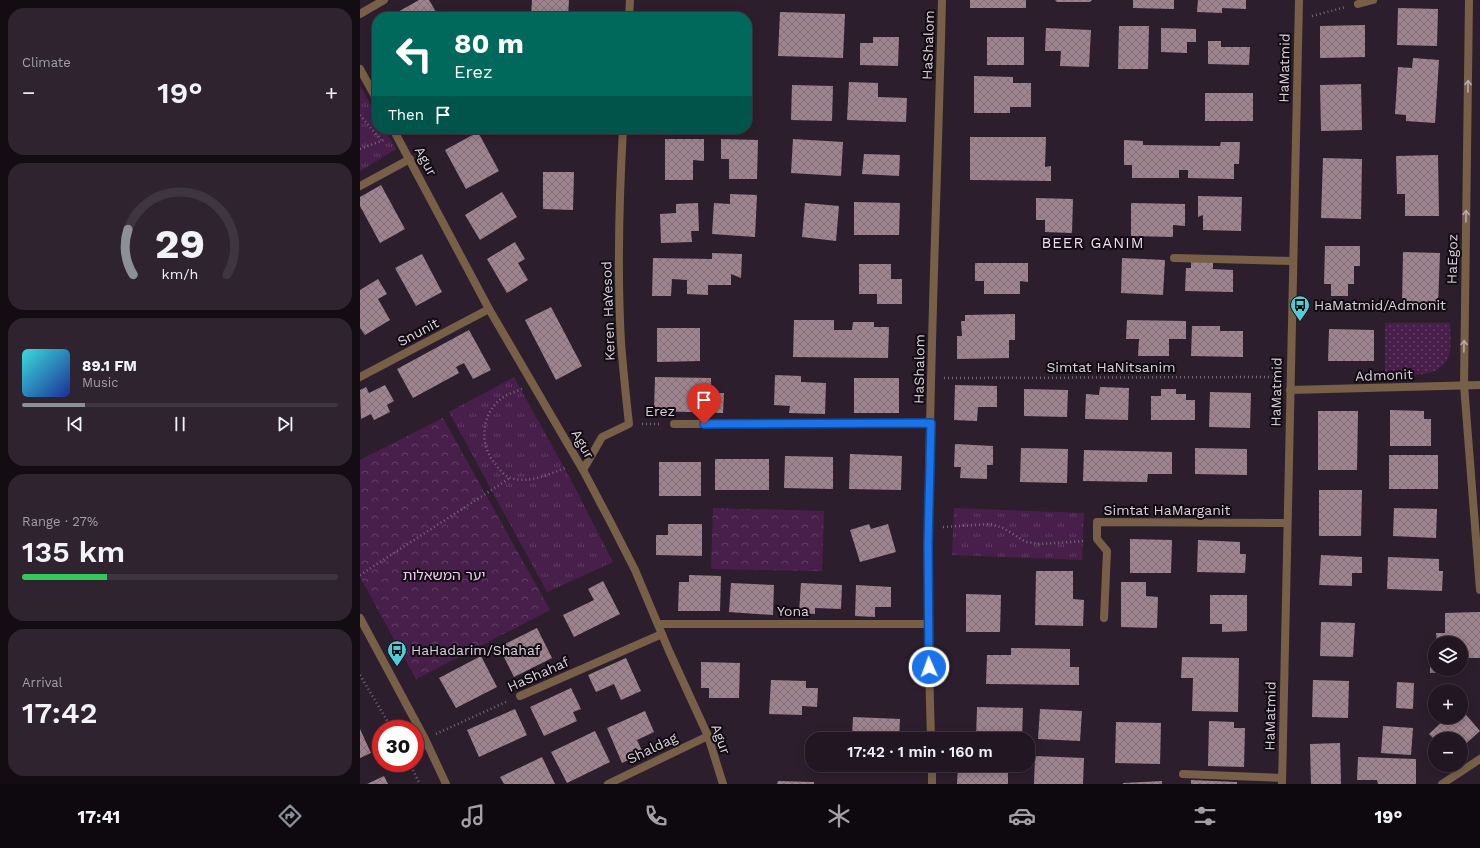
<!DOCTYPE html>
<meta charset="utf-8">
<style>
:root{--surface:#221622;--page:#2e232f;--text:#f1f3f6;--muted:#a29fa5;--line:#3f3540;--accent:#8c9099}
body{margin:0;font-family:"Work Sans","Noto Sans Hebrew",sans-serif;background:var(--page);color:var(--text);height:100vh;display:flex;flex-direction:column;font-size:15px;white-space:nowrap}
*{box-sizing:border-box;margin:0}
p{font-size:13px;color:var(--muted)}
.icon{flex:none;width:22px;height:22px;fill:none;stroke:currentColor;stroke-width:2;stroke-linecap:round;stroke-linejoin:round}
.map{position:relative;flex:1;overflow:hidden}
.side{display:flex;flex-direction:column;gap:8px;padding:8px;background:#130c13;width:360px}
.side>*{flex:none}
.hud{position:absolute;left:12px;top:12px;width:380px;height:122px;border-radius:16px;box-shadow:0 2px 10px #0003,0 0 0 1px var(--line);background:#00695c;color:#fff;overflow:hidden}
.tools{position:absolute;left:1068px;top:636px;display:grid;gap:8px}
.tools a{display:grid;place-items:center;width:40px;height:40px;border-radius:50%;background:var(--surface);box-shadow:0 2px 10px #0003,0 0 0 1px var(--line);font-size:20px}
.speed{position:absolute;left:12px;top:720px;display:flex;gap:8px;font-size:20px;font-weight:700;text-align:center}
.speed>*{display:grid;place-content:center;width:52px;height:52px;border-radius:50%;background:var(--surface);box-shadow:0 2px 10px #0003,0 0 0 1px var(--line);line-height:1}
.speed .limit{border:6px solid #d22;background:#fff;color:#111}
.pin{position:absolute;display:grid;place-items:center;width:34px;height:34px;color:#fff;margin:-41px -17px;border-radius:50% 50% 50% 0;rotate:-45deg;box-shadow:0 0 4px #0007}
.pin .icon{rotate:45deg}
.me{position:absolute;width:44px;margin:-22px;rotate:358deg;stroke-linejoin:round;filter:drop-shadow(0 0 3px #0008)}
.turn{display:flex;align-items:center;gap:14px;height:84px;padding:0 16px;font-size:18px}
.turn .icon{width:52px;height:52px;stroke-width:2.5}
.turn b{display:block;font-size:28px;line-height:34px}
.then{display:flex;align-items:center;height:38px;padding:0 16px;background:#0003;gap:8px;font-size:15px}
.big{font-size:30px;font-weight:600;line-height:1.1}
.side .widget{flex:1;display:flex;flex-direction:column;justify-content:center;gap:6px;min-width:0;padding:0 14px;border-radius:16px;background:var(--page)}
.side .dial{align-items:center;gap:0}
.dial svg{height:104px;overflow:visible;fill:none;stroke:var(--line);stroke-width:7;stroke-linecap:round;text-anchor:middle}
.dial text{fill:var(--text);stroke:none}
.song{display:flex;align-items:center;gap:12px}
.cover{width:48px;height:48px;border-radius:6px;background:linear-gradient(135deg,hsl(180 70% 55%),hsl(230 70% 35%))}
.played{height:4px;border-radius:2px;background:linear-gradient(90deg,var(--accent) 20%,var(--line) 20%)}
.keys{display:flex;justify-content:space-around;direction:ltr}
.heat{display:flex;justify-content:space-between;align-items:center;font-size:22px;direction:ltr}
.charge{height:6px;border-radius:3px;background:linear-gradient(90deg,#34c759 27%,var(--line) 0)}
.trip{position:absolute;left:445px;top:732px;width:230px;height:40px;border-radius:16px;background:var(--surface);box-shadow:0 2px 10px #0003,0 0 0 1px var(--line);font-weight:600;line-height:40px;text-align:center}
.dock{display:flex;height:64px;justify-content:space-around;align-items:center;background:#0e090e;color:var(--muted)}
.dock .icon{width:28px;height:28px}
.dock .current{color:var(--accent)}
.dock b{font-size:18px;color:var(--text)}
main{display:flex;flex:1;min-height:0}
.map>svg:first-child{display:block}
</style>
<main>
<section class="side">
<div class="widget"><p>Climate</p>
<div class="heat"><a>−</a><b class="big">19°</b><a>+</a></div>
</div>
<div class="widget dial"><svg viewBox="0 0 100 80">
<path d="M14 69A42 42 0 1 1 86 69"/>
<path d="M14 69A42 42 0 0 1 10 34" stroke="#8c9099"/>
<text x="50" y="56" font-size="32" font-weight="700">29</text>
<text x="50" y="72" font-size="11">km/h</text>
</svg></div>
<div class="widget">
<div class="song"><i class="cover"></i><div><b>89.1 FM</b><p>Music</p></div></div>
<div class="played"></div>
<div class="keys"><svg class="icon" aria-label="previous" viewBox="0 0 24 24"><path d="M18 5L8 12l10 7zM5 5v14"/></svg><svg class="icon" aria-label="pause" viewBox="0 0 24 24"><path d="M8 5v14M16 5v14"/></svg><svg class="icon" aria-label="next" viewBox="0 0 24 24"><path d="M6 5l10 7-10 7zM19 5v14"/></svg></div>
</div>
<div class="widget"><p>Range · 27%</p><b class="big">135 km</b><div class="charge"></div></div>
<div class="widget"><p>Arrival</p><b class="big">17:42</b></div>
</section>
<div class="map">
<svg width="1120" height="784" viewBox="0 0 1120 784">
<defs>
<pattern id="grass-dots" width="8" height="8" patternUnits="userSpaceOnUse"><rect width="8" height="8" fill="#481f4b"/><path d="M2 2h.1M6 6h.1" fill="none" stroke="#623e64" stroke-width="1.8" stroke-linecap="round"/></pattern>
<pattern id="forest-crowns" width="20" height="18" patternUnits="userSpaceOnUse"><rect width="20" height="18" fill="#481f4b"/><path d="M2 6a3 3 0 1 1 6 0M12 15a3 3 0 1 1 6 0" fill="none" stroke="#623e64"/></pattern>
<pattern id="park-tufts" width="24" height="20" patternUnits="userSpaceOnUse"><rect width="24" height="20" fill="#481f4b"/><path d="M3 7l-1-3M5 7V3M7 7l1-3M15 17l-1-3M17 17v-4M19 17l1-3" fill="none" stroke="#623e64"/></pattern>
<pattern id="building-cross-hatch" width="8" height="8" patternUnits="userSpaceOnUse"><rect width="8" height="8" fill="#9e848f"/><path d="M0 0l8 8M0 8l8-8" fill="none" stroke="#826f78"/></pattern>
</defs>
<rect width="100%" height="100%" fill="#2d1e2e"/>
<path fill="url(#grass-dots)" d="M1025 323H1090C1090 333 1092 345 1089 355 1081 381 1046 374 1025 373Z"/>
<g fill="url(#forest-crowns)">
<path d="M83 418 190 610 56 679 0 577V460Z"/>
<path d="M353 508 464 511 462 571 351 569Z"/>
</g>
<g fill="url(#park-tufts)">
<path d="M0 86 17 116V129H25L36 149 0 171Z"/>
<path d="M154 377 212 482 253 562 187 592 89 412Z"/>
<path d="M594 508 724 513 722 560 592 555Z"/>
</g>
<g fill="url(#building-cross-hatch)">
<path d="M59 0H69L79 17H29Z"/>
<path d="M172 0H209L208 17H171Z"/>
<rect x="610" y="0" width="56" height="8"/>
<path d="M695 0H732L730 2H697Z"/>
<path d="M773 0H814V9L773 8Z"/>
<path d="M838 0H886V9L862 8V13L837 12Z"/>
<path d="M1038 8 1078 9 1077 46 1037 45Z"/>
<path d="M420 12 485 14 483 58 418 56Z"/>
<path d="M293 13 334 14V17H293Z"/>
<path d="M341 14 386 15V17H341Z"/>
<path d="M1005 25V57L960 58V26Z"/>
<path d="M759 26H789L788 69H758Z"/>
<path d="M686 28 731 30 729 67 700 66 701 51H685Z"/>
<path d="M801 28 836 29V42H827V53L801 52Z"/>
<path d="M513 37H539L538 66 500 65V43H513Z"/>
<rect x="627" y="37" width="37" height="28"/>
<path d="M848 41H861V47H890L889 65 848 64Z"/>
<path d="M1053 58 1079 60 1075 123 1046 121V115L1035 114 1038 67 1052 68Z"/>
<path d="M614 76 653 77V83H671V107H650V113H614Z"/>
<path d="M489 82 518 83V97L547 98 546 122 487 120Z"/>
<path d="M1001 84 1002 130 961 131 960 85Z"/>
<path d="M432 85 473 86 472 121 431 120Z"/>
<rect x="845" y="93" width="48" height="28"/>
<path d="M118 132 139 171 106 189 85 150Z"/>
<path d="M610 137H686L685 167 691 166V181L610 180Z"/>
<path d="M305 139H344V161L333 160V180H305Z"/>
<path d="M361 139 398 140 397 179H369V159H361Z"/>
<path d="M433 139 483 142 481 176 431 173Z"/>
<path d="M764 140 783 141V145L860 146 861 142H880L879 164H874V179L828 178V170H819V178H772V165H764Z"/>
<path d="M504 154 540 155 539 176 502 174Z"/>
<path d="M1078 155 1079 216H1045V194H1037L1036 156Z"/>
<path d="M963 158 1002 159 1001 219 961 218Z"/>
<path d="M183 172H214L213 210 183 209Z"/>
<path d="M21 185 45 229 20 243 0 206V197Z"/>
<path d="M142 192 157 217 120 240 105 215Z"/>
<path d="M370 194 397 195 395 237 352 234 354 203 370 204Z"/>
<path d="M838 196 882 197 881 231 843 230V215L838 217Z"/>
<path d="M676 198 713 199 712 233 685 232V220H676Z"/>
<path d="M494 202 540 203 539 235H494Z"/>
<path d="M338 203 339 231H331L332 242 301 243 300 214 316 213V204Z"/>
<path d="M445 203 479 206 476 241 442 237Z"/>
<path d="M771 203 825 204V226L813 225V237L771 236Z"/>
<path d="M155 242 165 259 158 263 168 280 147 293 127 259Z"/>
<path d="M965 246H1000V266H994V284H988V296H971V284H964Z"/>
<path d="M1043 252 1080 253 1078 306 1042 305Z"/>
<path d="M352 253 382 254 381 278 371 274V285H348V295L327 294V280L312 279 311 296H292L293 258 352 259Z"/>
<path d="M62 254 82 292 56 306 35 268Z"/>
<path d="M762 258 805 260 803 295 761 293Z"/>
<path d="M831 260 853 261V269L873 270V292L825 291 826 268H831Z"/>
<path d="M615 263H668V282L660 281V294H624V281H615Z"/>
<path d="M499 264H531V279H542V304H517V294H499Z"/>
<path d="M18 279 27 294 18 299 30 320 5 335 0 328V290Z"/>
<path d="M191 307 222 366 196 380 165 320Z"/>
<path d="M655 314V340H649V358L597 359V336H602L601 321H605V315Z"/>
<path d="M434 320H474V330H492L493 322H514V327H529L528 358 433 357Z"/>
<path d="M767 320 826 321V339H809V356H778L779 339H766Z"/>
<path d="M832 326H860V331H883V357L831 356Z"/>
<path d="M297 328H340V361L297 362Z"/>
<path d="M969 329 1014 330V361H968Z"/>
<path d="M109 330 131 370 113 379 104 363 96 367 99 373 53 398 37 369Z"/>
<path d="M415 375 441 376V382L466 383 465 414 429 413 430 406 414 405Z"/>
<path d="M295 377 351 378V393H364L363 413 294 411Z"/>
<rect x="494" y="378" width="45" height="35"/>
<path d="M25 385 34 401 27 405 30 412 14 420 11 414 1 419 0 390 6 387 9 393Z"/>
<path d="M595 385 637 386V407H618L617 421 594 420Z"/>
<path d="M740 387 769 388 768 420 725 419 726 394 739 395Z"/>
<path d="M664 389 708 390 707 417 664 416Z"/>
<path d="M801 389H816V394H826V400H835V420H791V396H801Z"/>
<path d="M850 392 891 393 890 428 849 427Z"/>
<path d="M1030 410 1064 411V419H1071V446H1030Z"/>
<path d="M958 411H998L997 470H958Z"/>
<path d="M595 444 633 446V465H627V479L600 478 601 467H594Z"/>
<path d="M661 448 708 449 707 483 660 482Z"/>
<path d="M835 448 887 449V475L835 474Z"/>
<path d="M724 450 812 452V474H788L787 482 723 481Z"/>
<path d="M490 454 542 456 541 490 489 489Z"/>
<rect x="1029" y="455" width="49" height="34"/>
<path d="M425 456 473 457V489L424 488Z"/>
<rect x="355" y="459" width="54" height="31"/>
<rect x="299" y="462" width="42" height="34"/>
<path d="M959 490H1002L1001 536H959Z"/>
<path d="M1034 508 1077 509 1076 538 1033 536Z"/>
<path d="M308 524H342V556L296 555V535H308Z"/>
<path d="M509 524 511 529 528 524 536 552 500 562 490 530Z"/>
<path d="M770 539 812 540 811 573H770Z"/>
<path d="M838 540 880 542V554H886L885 573 837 572Z"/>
<path d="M961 555 1002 557V573H992V586L959 585Z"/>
<path d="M1028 557 1079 559V571H1083L1082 591 1027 589Z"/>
<path d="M676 571H713V599L724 600 723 626 675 625Z"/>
<path d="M329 575 361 576 360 611H318L319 582H329Z"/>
<path d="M243 581 260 614 214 637 203 615 234 600 228 589Z"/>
<path d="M761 582H786V596L798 597 797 628 761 627Z"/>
<path d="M371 583 414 585 413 615 369 612Z"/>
<path d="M441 583 482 585 481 609 455 608V614L439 613Z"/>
<path d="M496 585 531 587V607H515V617L495 616Z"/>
<path d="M606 594 641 595 640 632H606Z"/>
<path d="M850 595H887V631L862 632V624H850Z"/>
<path d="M1120 612V658H1107V663H1101V643H1077L1076 633H1085V613Z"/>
<path d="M961 622 995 623 993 657 960 656Z"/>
<path d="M177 628 192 658 154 677 139 647Z"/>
<path d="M1070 645H1075V669H1091V672L1070 673Z"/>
<path d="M651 648 710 649V667H719V685L626 684 627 655H651Z"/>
<path d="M121 656 137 687 96 708 79 678Z"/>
<path d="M822 657 879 658 878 712 832 711 833 678H821Z"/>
<path d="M266 658 281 691 261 700 254 684 236 692 228 675Z"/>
<path d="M341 662 380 663 379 698H349V688H341Z"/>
<path d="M411 680 446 681V688H458L457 707 442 706V715L409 714Z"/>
<path d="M953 680 989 681 988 718 952 717Z"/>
<path d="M1037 682 1054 683 1053 709 1036 708Z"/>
<path d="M211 688 221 709 213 712 217 721 184 736 170 707Z"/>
<path d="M617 707 663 708 662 739H616Z"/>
<path d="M155 709 167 735 119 757 107 730Z"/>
<path d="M680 709 722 711 720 741 678 739Z"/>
<path d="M1101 709 1120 731 1101 748V739H1075V752L1069 745 1075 740 1069 734 1087 717H1101Z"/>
<path d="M285 711 294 732 277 740 283 753 262 763 247 728Z"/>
<path d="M493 717 540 719 539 739H464V736L492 737Z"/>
<path d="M849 721 874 722V728H885L884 767 848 766Z"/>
<path d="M756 722 801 723 800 764 755 763Z"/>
<path d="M1023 726 1053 728 1051 755 1021 753Z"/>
<path d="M0 729 11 753 0 758Z"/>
<path d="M235 731 250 762 207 783 191 752Z"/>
<path d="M980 743 981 784H951L950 744Z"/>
<path d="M675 756 724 758 723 784H674Z"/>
<path d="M182 757 195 784H144L140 777Z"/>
<path d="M998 757 1056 759V784H1018L1017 780H997Z"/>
<path d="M598 765H648V784H597Z"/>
<path d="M1087 765H1097L1092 770Z"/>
<path d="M24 776 28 784H7Z"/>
<path d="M831 780 877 782V784H831Z"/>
<path d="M418 781 454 782V784H417Z"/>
<path d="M802 781V784H763V783Z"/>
</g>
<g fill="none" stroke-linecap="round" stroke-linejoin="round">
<g stroke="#766977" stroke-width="2.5" stroke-dasharray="1 3" stroke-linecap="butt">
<path d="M952 16 986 7"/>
<path d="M0 115 21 140"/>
<path d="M0 149 24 140"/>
<path d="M584 378 917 377"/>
<path d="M162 389C155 392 147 394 142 398 122 413 119 442 133 461 138 467 143 476 151 478 169 484 190 474 207 467"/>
<path d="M282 424H301"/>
<path d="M583 527 630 524 643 528 666 542 680 544 725 541"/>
<path d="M0 575 150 478"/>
<path d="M0 675 32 729"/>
<path d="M76 734 148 701"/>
<path d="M49 763 60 784"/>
</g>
<g stroke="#776047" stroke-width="8">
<path d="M814 258 933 261"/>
<path d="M823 774 922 778"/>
</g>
<g stroke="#776047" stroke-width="8">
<path d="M1109 0 1104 385 1120 590"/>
<path d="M998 4 1013 0"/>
<path d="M0 14 24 0"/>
<path d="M269 17 270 0"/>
<path d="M0 69 17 100"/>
<path d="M33 129 129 309 223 470 251 523 275 570 309 651 348 736 363 784"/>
<path d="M0 186 50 159"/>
<path d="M0 377 129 309"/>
<path d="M930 390 1120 385"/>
<path d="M314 424 571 423"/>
<path d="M223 470 242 437 269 424C266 397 263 369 261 342 257 271 259 200 263 129"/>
<path d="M744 618 747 551 737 539V522L927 523"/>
<path d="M298 624H567"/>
<path d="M160 696 302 634"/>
<path d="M571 739C563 493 576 246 582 0"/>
<path d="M572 765V784"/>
<path d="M248 784 348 736"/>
<path d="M922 784 939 0"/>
<path d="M1082 784 1120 759"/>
</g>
<path stroke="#776047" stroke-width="8" d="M0 618 65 739 86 784"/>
</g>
<defs><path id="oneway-shaft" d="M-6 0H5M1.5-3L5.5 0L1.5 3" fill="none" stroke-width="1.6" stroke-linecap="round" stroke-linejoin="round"/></defs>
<g stroke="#b8a9a8">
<use href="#oneway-shaft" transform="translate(1108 86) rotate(-89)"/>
<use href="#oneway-shaft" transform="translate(1106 216) rotate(-89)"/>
<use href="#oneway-shaft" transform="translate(1104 346) rotate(-89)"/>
</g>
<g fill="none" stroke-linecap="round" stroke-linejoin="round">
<defs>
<path id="route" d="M344 424 571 423 568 544 569 667"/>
</defs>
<use href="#route" stroke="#114b97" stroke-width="10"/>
<use href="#route" stroke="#1a73e8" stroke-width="7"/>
</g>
<defs>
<symbol id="bus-pin" viewBox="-11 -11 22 30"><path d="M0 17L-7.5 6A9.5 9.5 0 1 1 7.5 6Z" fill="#51ccd3" stroke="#110b12"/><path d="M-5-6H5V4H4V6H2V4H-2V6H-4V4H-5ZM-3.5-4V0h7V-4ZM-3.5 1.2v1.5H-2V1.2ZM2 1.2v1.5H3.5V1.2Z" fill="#111"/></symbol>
</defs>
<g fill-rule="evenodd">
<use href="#bus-pin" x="929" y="294" width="22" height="30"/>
<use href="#bus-pin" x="26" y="639" width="22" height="30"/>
</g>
<g text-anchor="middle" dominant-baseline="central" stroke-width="4" stroke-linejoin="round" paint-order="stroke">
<g font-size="14" fill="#dbd1dc" stroke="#110b12">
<text transform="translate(568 45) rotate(-88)">HaShalom</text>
<text transform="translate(924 68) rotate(-89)">HaMatmid</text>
<text transform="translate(66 161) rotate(62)">Agur</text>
<text transform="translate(1092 259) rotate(-89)">HaEgoz</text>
<text transform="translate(248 311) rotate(-92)">Keren HaYesod</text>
<text transform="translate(58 332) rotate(-28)">Snunit</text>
<text x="751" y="367">Simtat HaNitsanim</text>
<text transform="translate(559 369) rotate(-89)">HaShalom</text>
<text transform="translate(1024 375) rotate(-2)">Admonit</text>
<text transform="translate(916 392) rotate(-89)">HaMatmid</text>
<text x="300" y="411">Erez</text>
<text transform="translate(223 444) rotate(60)">Agur</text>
<text x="807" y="510">Simtat HaMarganit</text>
<text x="433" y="611">Yona</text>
<text transform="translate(178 674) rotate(-24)">HaShahaf</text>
<text transform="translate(910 716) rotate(-89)">HaMatmid</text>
<text transform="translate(361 739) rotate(70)">Agur</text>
<text transform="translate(292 748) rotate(-26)">Shaldag</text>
</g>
<g font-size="14" fill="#dbd1dc" stroke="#110b12" text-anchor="start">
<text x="954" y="305">HaMatmid/Admonit</text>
<text x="51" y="650">HaHadarim/Shahaf</text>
</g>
<g font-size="14" fill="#f7c8f9" stroke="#110b12">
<text x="84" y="575">יער המשאלות</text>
</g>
<g font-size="15" letter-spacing="1" fill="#f0dbf0" stroke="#110b12">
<text x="733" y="243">BEER GANIM</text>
</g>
</g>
</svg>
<div class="tools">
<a><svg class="icon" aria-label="layers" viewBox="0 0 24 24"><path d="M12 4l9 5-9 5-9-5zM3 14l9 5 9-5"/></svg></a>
<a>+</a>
<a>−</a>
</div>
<div class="speed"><div class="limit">30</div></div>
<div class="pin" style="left:344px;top:424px;background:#d93025"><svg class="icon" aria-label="arrive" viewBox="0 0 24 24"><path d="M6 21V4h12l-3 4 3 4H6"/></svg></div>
<svg class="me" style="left:569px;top:667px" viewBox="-20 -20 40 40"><circle r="17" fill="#1a73e8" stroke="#fff" stroke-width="3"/><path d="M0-11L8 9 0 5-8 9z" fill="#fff"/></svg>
<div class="trip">17:42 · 1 min · 160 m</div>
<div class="hud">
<div class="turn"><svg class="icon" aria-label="left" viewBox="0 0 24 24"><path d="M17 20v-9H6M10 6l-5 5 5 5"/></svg><div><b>80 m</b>Erez</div></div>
<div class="then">Then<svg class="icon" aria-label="arrive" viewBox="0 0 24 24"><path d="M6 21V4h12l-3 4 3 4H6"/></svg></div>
</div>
</div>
</main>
<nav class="dock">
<b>17:41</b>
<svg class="icon current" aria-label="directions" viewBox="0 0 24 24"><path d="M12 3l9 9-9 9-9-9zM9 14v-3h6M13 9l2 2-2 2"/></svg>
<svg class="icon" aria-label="music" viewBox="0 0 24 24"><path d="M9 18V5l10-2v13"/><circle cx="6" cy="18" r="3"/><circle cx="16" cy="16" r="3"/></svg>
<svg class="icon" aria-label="phone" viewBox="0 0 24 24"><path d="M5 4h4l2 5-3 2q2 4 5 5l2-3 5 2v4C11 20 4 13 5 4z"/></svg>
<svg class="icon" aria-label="climate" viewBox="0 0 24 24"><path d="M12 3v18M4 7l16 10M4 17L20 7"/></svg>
<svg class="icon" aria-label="car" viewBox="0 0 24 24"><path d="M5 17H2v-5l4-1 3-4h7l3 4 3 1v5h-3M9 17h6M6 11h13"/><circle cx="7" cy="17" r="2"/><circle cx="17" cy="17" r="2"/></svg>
<svg class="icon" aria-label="filters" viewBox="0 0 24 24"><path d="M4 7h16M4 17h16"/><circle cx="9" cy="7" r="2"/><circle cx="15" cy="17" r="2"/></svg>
<b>19°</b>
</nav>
